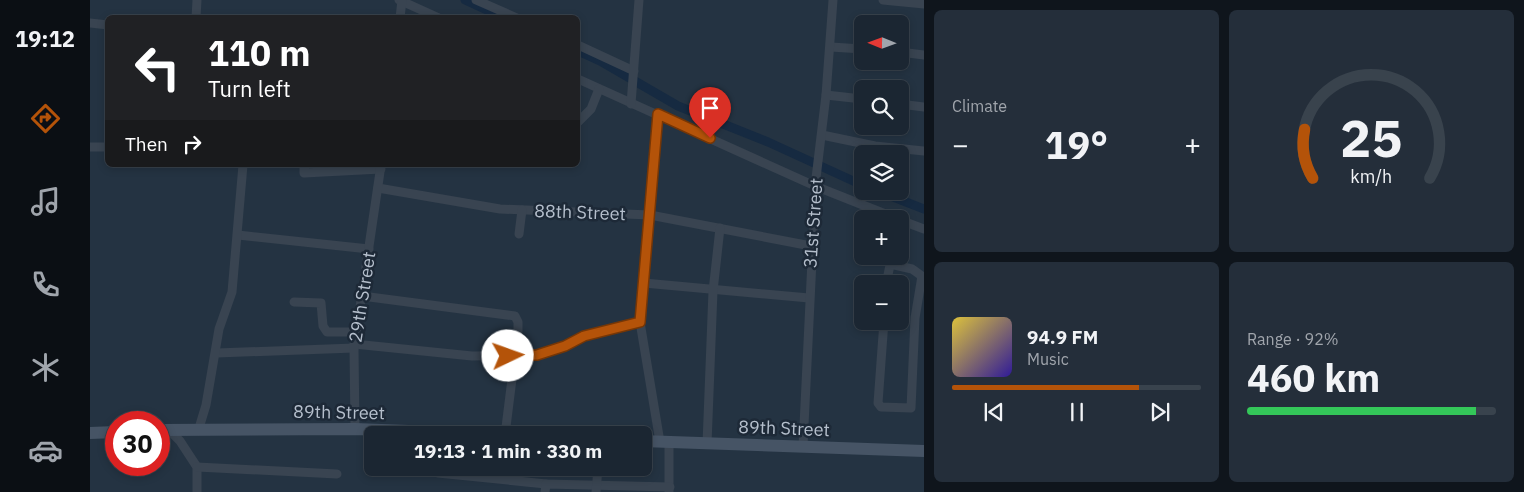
<!DOCTYPE html>
<meta charset="utf-8">
<style>
:root{--surface:#1b2632;--page:#242e3a;--text:#f1f3f6;--muted:#a0a5ac;--line:#39434d;--accent:#b45309}
body{margin:0;font-family:"IBM Plex Sans",sans-serif;background:var(--page);color:var(--text);height:100vh;display:flex;flex-direction:column;font-size:19px;white-space:nowrap}
*{box-sizing:border-box;margin:0}
p{font-size:16px;color:var(--muted)}
.icon{flex:none;width:28px;height:28px;fill:none;stroke:currentColor;stroke-width:2;stroke-linecap:round;stroke-linejoin:round}
.map{position:relative;flex:1;overflow:hidden}
.details{display:flex;flex-direction:column;gap:10px;padding:10px;background:#0f151c;width:600px}
.details>*{flex:none}
.banner{position:absolute;left:15px;top:15px;width:475px;height:152px;border-radius:8px;box-shadow:0 2px 8px #0003,0 0 0 1px var(--line);background:#202124;color:#fff;overflow:hidden}
.needle{width:32px;rotate:271deg}
.controls{position:absolute;left:764px;top:15px;display:grid;gap:10px}
.controls a{display:grid;place-items:center;width:55px;height:55px;border-radius:8px;background:var(--surface);box-shadow:0 2px 8px #0003,0 0 0 1px var(--line);font-size:25px}
.speed{position:absolute;left:15px;top:411px;display:flex;gap:10px;font-size:25px;font-weight:700;text-align:center}
.speed>*{display:grid;place-content:center;width:65px;height:65px;border-radius:50%;background:var(--surface);box-shadow:0 2px 8px #0003,0 0 0 1px var(--line);line-height:1}
.speed .limit{border:8px solid #d22;background:#fff;color:#111}
.pin{position:absolute;display:grid;place-items:center;width:42px;height:42px;color:#fff;margin:-51px -21px;border-radius:50% 50% 50% 0;rotate:-45deg;box-shadow:0 0 5px #0007}
.pin .icon{rotate:45deg}
.me{position:absolute;width:55px;margin:-28px;rotate:87deg;stroke-linejoin:round;filter:drop-shadow(0 0 4px #0008)}
.turn{display:flex;align-items:center;gap:18px;height:105px;padding:0 20px;font-size:22px}
.turn .icon{width:65px;height:65px;stroke-width:2.5}
.turn b{display:block;font-size:35px;line-height:42px}
.then{display:flex;align-items:center;height:48px;padding:0 20px;background:#0003;gap:10px;font-size:19px}
.big{font-size:38px;font-weight:800;line-height:1.1}
.details .widget{flex:1;display:flex;flex-direction:column;justify-content:center;gap:8px;min-width:0;padding:0 18px;border-radius:8px;background:var(--page)}
.details .dial{align-items:center;gap:0}
.dial svg{height:130px;overflow:visible;fill:none;stroke:var(--line);stroke-width:7;stroke-linecap:round;text-anchor:middle}
.dial text{fill:var(--text);stroke:none}
.song{display:flex;align-items:center;gap:15px}
.cover{width:60px;height:60px;border-radius:8px;background:linear-gradient(135deg,hsl(50 70% 55%),hsl(250 70% 35%))}
.played{height:5px;border-radius:2px;background:linear-gradient(90deg,var(--accent) 75%,var(--line) 75%)}
.keys{display:flex;justify-content:space-around;direction:ltr}
.heat{display:flex;justify-content:space-between;align-items:center;font-size:28px;direction:ltr}
.charge{height:8px;border-radius:4px;background:linear-gradient(90deg,#34c759 92%,var(--line) 0)}
.details .tiles{flex:1;display:grid;gap:10px;grid-template-columns:repeat(2,1fr)}
.trip{position:absolute;left:274px;top:426px;width:288px;height:50px;border-radius:8px;background:var(--surface);box-shadow:0 2px 8px #0003,0 0 0 1px var(--line);font-weight:800;line-height:50px;text-align:center}
main{display:flex;flex:1;min-height:0}
.tab-bar{display:flex;flex-direction:column;width:90px;justify-content:space-around;align-items:center;background:#0b0f14;color:var(--muted)}
.tab-bar .icon{width:35px;height:35px}
.tab-bar .active{color:var(--accent)}
.tab-bar b{font-size:22px;color:var(--text)}
.map>svg:first-child{display:block}
</style>
<main>
<nav class="tab-bar">
<b>19:12</b>
<svg class="icon active" aria-label="directions" viewBox="0 0 24 24"><path d="M12 3l9 9-9 9-9-9zM9 14v-3h6M13 9l2 2-2 2"/></svg>
<svg class="icon" aria-label="music" viewBox="0 0 24 24"><path d="M9 18V5l10-2v13"/><circle cx="6" cy="18" r="3"/><circle cx="16" cy="16" r="3"/></svg>
<svg class="icon" aria-label="phone" viewBox="0 0 24 24"><path d="M5 4h4l2 5-3 2q2 4 5 5l2-3 5 2v4C11 20 4 13 5 4z"/></svg>
<svg class="icon" aria-label="climate" viewBox="0 0 24 24"><path d="M12 3v18M4 7l16 10M4 17L20 7"/></svg>
<svg class="icon" aria-label="car" viewBox="0 0 24 24"><path d="M5 17H2v-5l4-1 3-4h7l3 4 3 1v5h-3M9 17h6M6 11h13"/><circle cx="7" cy="17" r="2"/><circle cx="17" cy="17" r="2"/></svg>
</nav>
<div class="map">
<svg width="834" height="492" viewBox="0 0 834 492">
<rect width="100%" height="100%" fill="#243342"/>
<g fill="none" stroke-linecap="round" stroke-linejoin="round">
<g stroke="#162a41" stroke-width="9">
<path d="M375 0 414 18"/>
<path d="M488 51 512 62 588 106 678 142 772 185"/>
<path d="M788 191 834 209"/>
</g>
<g stroke="#394451" stroke-width="9">
<path d="M309 0 349 18"/>
<path d="M386 0 427 18"/>
<path d="M793 0 834 4"/>
<path d="M106 18 107 0"/>
<path d="M310 18 312 0"/>
<path d="M0 23 18 25"/>
<path d="M488 45 544 71"/>
<path d="M741 47 772 49"/>
<path d="M810 52 834 55"/>
<path d="M488 79 725 186 808 219"/>
<path d="M736 95 772 99"/>
<path d="M541 104 549 0"/>
<path d="M810 104 834 107"/>
<path d="M568 114 550 322 570 442"/>
<path d="M488 122 501 109 509 89"/>
<path d="M732 135 785 146 834 151"/>
<path d="M0 147H18"/>
<path d="M214 165V173L291 169"/>
<path d="M288 188 410 209 560 215 721 246"/>
<path d="M810 220 834 229"/>
<path d="M810 232 814 221"/>
<path d="M429 234 432 210"/>
<path d="M148 235 279 249"/>
<path d="M554 283 719 298"/>
<path d="M796 284 802 256"/>
<path d="M272 296 425 316 428 322V331L415 435"/>
<path d="M204 302 231 303 233 326 237 332H266"/>
<path d="M794 321 788 403 791 407 821 408 825 318 832 276 822 269 800 264"/>
<path d="M264 344 382 356 447 355 475 346 494 336 550 322"/>
<path d="M127 353 264 348"/>
<path d="M109 428 116 405 129 329 142 292 153 165"/>
<path d="M265 429 264 348 291 165"/>
<path d="M79 430 90 441 107 467V492"/>
<path d="M579 441V491"/>
<path d="M617 444 623 291 630 228"/>
<path d="M713 446 726 178 736 95 743 0"/>
<path d="M107 467 247 474"/>
<path d="M348 473 456 484"/>
<path d="M455 492 456 484 580 487"/>
<path d="M506 492 508 468"/>
</g>
<g stroke="#465465" stroke-width="12">
<path d="M69 430 265 429 428 435"/>
<path d="M0 433 26 432"/>
<path d="M552 441 834 451"/>
</g>
</g>
<g fill="none" stroke-linecap="round" stroke-linejoin="round">
<defs>
<path id="route" d="M418 356 447 355 475 346 494 336 550 322 568 114 620 138"/>
</defs>
<use href="#route" stroke="#753606" stroke-width="12"/>
<use href="#route" stroke="#b45309" stroke-width="9"/>
</g>
<g text-anchor="middle" dominant-baseline="central" stroke-width="5" stroke-linejoin="round" paint-order="stroke">
<g font-size="18" fill="#b5bfcc" stroke="#1d2937">
<text transform="translate(490 212) rotate(2)">88th Street</text>
<text transform="translate(723 223) rotate(-86)">31st Street</text>
<text transform="translate(272 297) rotate(-81)">29th Street</text>
<text transform="translate(249 412) rotate(1)">89th Street</text>
<text transform="translate(694 428) rotate(2)">89th Street</text>
</g>
</g>
</svg>
<div class="controls">
<a><svg class="needle" viewBox="-14 -14 28 28"><path d="M0-13l5 13h-10z" fill="#e53935"/><path d="M0 13l5-13h-10z" fill="#a0a5ac"/></svg></a>
<a><svg class="icon" aria-label="search" viewBox="0 0 24 24"><circle cx="10" cy="10" r="6"/><path d="M15 15l6 6"/></svg></a>
<a><svg class="icon" aria-label="layers" viewBox="0 0 24 24"><path d="M12 4l9 5-9 5-9-5zM3 14l9 5 9-5"/></svg></a>
<a>+</a>
<a>−</a>
</div>
<div class="speed"><div class="limit">30</div></div>
<div class="pin" style="left:620px;top:138px;background:#d93025"><svg class="icon" aria-label="arrive" viewBox="0 0 24 24"><path d="M6 21V4h12l-3 4 3 4H6"/></svg></div>
<svg class="me" style="left:418px;top:356px" viewBox="-20 -20 40 40"><circle r="19" fill="#fff"/><path d="M0-13L10 11 0 6-10 11z" fill="#b45309"/></svg>
<div class="trip">19:13 · 1 min · 330 m</div>
<div class="banner">
<div class="turn"><svg class="icon" aria-label="left" viewBox="0 0 24 24"><path d="M17 20v-9H6M10 6l-5 5 5 5"/></svg><div><b>110 m</b>Turn left</div></div>
<div class="then">Then<svg class="icon" aria-label="right" viewBox="0 0 24 24"><path d="M7 20v-9h11M14 6l5 5-5 5"/></svg></div>
</div>
</div>
<section class="details">
<div class="tiles">
<div class="widget"><p>Climate</p>
<div class="heat"><a>−</a><b class="big">19°</b><a>+</a></div>
</div>
<div class="widget dial"><svg viewBox="0 0 100 80">
<path d="M14 69A42 42 0 1 1 86 69"/>
<path d="M14 69A42 42 0 0 1 9 39" stroke="#b45309"/>
<text x="50" y="56" font-size="32" font-weight="700">25</text>
<text x="50" y="72" font-size="11">km/h</text>
</svg></div>
<div class="widget">
<div class="song"><i class="cover"></i><div><b>94.9 FM</b><p>Music</p></div></div>
<div class="played"></div>
<div class="keys"><svg class="icon" aria-label="previous" viewBox="0 0 24 24"><path d="M18 5L8 12l10 7zM5 5v14"/></svg><svg class="icon" aria-label="pause" viewBox="0 0 24 24"><path d="M8 5v14M16 5v14"/></svg><svg class="icon" aria-label="next" viewBox="0 0 24 24"><path d="M6 5l10 7-10 7zM19 5v14"/></svg></div>
</div>
<div class="widget"><p>Range · 92%</p><b class="big">460 km</b><div class="charge"></div></div>
</div>
</section>
</main>
